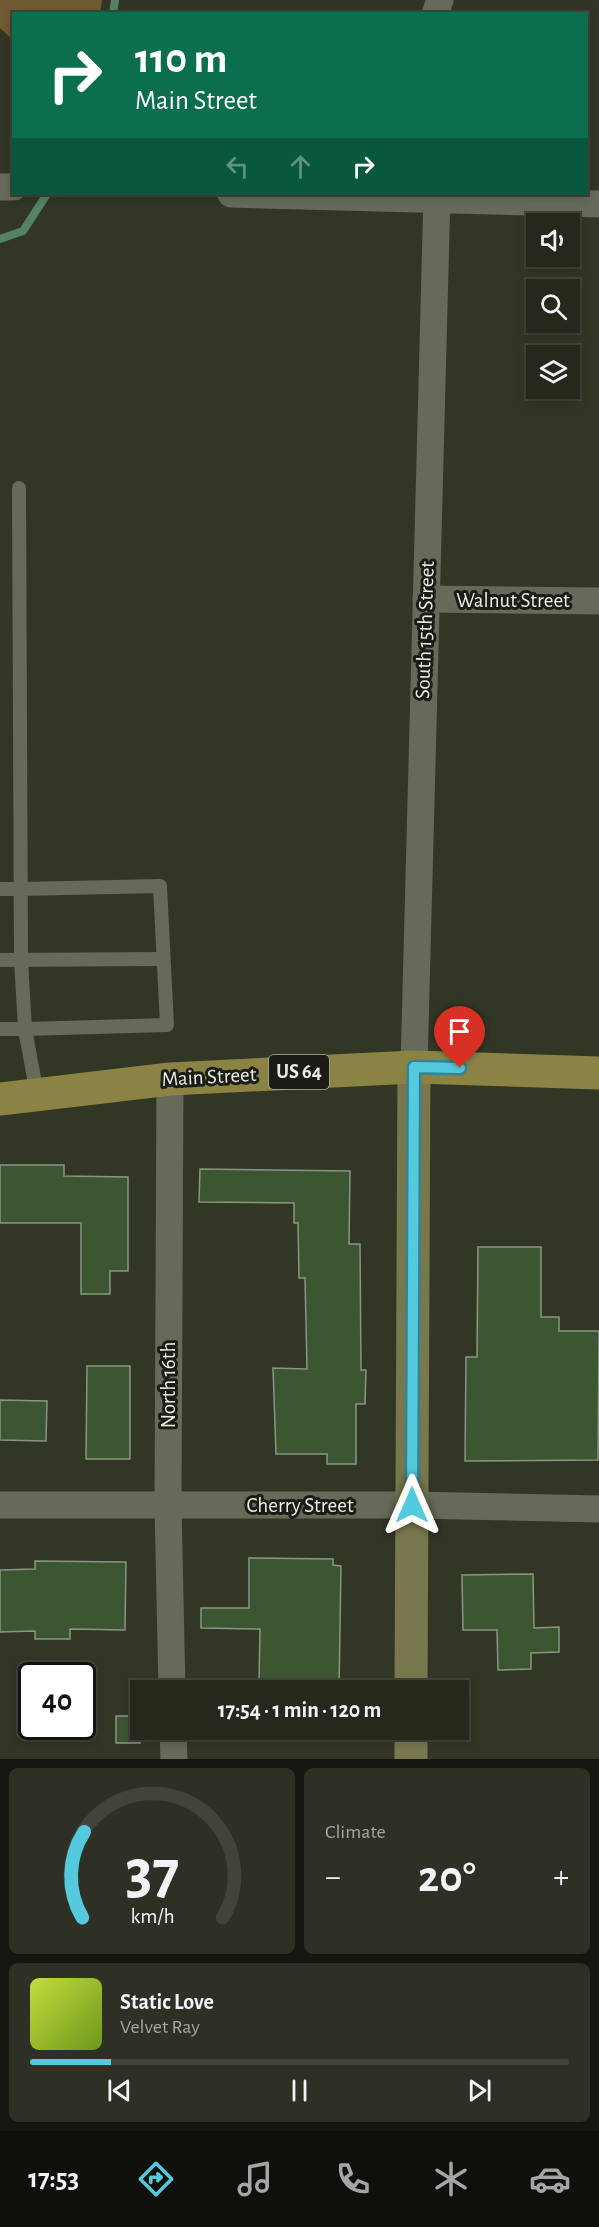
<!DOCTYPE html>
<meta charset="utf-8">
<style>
:root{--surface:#26281c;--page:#2e3025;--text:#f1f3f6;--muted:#a4a6a3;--line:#42443b;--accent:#54cade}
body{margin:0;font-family:"Alegreya Sans",sans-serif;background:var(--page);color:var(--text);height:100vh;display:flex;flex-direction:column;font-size:22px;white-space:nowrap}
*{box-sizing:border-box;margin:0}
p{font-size:20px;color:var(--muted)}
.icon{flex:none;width:33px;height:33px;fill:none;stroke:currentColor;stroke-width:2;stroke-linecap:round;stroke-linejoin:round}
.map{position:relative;height:1759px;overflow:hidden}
.sheet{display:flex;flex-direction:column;gap:9px;padding:9px;background:#15160f;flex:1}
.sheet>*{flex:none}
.banner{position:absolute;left:12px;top:12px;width:576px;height:183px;border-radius:0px;box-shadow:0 3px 9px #0003,0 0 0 2px var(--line);background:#0b6e4f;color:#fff;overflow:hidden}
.buttons{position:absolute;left:526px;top:213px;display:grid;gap:12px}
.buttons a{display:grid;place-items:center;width:54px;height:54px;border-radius:0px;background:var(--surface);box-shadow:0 3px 9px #0003,0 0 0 2px var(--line);font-size:30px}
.speed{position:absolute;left:18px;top:1662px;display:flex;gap:12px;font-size:30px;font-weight:700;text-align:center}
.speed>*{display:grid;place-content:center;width:78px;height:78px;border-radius:50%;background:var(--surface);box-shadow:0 3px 9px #0003,0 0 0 2px var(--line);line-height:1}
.speed .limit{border:3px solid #111;border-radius:9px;background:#fff;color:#111}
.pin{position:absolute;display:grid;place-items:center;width:51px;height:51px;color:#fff;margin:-62px -26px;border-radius:50% 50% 50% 0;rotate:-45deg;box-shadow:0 0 6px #0007}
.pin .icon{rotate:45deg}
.me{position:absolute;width:66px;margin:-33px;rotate:0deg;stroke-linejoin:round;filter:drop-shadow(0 0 4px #0008)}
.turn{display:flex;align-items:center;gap:21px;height:126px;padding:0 24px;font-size:27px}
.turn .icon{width:78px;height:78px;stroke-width:2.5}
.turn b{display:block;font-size:42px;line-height:51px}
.lanes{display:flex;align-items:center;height:57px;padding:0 24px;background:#0003;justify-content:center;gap:30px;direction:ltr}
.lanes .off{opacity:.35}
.big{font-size:45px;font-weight:600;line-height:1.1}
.sheet .card{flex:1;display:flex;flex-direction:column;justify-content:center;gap:9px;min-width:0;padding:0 21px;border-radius:9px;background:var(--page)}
.sheet .dial{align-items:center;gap:0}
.dial svg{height:156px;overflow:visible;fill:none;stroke:var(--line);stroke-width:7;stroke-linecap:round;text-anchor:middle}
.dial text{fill:var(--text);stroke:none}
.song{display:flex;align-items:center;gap:18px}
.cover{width:72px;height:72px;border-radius:9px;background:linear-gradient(135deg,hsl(70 70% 55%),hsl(80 70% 35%))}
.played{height:6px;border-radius:3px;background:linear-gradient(90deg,var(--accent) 15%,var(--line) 15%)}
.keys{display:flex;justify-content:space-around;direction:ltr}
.heat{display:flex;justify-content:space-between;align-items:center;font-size:33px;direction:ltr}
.sheet .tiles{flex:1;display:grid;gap:9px;grid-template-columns:1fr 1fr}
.card:last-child{grid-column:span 2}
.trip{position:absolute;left:130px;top:1680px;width:339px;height:60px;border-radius:0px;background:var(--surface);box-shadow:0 3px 9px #0003,0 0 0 2px var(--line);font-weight:600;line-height:60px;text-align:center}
.dock{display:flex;height:96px;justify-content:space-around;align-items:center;background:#0f100b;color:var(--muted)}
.dock .icon{width:42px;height:42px}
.dock .current{color:var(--accent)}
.dock b{font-size:27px;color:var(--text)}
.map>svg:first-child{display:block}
</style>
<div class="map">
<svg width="599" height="1759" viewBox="0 0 599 1759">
<rect width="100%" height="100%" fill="#323625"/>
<path fill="#6f5a31" d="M0 0H102L100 13 14 14 13 40 0 28Z"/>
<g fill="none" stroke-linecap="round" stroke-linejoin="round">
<g stroke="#558265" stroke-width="8">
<path d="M113 14 115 0"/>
<path d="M0 239 23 231 47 194"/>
</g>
</g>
<g fill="#3c5632" stroke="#899685" stroke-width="1.5">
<path d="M0 1165H64V1176L128 1177V1271H110V1294H81V1223H0Z"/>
<path d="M200 1169 350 1171 349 1244H360L361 1370H366L365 1404H356V1464H327V1454H276L273 1368 307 1369 305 1278H299L298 1223H294V1203L199 1202Z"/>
<path d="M478 1247H541V1317H559V1331H599L598 1460 465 1461 466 1357H477Z"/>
<path d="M87 1366H130V1459H86Z"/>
<path d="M0 1400 47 1401 46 1441 0 1440Z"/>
<path d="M249 1558 333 1559V1565L341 1566 339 1690H288V1681H259L260 1629 201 1628V1608H249Z"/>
<path d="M35 1561 126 1562 125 1630 70 1629V1639H35V1631L0 1632V1570L35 1569Z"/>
<path d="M533 1574 534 1628 559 1627V1652L531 1653V1669L498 1670 497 1630H463L462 1575Z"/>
<rect x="116" y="1716" width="24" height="27"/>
</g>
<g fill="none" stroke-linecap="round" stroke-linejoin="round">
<g stroke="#666a58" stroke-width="14">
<path d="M0 889H20L160 886 167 1025 25 1029 21 960 19 488"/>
<path d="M0 960 163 959"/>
<path d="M0 1029H25L37 1094"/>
</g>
<g stroke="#666a58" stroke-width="27">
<path d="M435 14 440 0"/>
<path d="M0 187H14"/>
<path d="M231 194 599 204"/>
<path d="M426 599 599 601"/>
<path d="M414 1067 437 194"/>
<path d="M170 1079 168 1505 172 1690"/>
<path d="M0 1505H412L599 1509"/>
<path d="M173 1730 174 1759"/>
</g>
<g stroke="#78774e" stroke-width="33">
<path d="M411 1690 414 1067"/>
<path d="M411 1759V1730"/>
</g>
<path stroke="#8a8344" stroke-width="33" d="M0 1099 170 1079 414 1067 599 1073"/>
</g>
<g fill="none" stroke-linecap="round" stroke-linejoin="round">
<defs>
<path id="route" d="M412 1505 414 1067 460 1068"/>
</defs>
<use href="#route" stroke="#378390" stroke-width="15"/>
<use href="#route" stroke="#54cade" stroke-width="10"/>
</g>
<g text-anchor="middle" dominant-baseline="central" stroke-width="6" stroke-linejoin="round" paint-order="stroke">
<rect fill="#1a1c15" stroke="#acafa5" stroke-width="1.5" x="269" y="1055" width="60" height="34" rx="4.5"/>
<g font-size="20" font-weight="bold" fill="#ebeee3">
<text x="299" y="1072">US 64</text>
</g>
<g font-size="21" fill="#ebeee3" stroke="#1a1c15">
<text x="513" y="600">Walnut Street</text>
<text transform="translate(425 630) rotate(-88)">South 15th Street</text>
<text transform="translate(209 1077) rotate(-3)">Main Street</text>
<text transform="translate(168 1385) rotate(-90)">North 16th</text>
<text x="300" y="1505">Cherry Street</text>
</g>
</g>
</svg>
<div class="buttons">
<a><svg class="icon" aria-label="sound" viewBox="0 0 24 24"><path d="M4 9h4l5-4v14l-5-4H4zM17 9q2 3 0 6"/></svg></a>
<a><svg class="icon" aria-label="search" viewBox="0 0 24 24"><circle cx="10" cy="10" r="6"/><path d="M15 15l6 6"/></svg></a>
<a><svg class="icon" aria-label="layers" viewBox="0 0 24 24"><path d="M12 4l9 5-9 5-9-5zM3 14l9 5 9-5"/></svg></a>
</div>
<div class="speed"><div class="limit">40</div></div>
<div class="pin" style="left:460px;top:1068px;background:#d93025"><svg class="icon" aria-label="arrive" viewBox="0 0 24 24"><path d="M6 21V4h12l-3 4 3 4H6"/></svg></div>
<svg class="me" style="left:412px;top:1505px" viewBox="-20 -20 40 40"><path d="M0-17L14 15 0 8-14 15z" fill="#54cade" stroke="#fff" stroke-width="4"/></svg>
<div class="trip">17:54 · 1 min · 120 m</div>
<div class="banner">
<div class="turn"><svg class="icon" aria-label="right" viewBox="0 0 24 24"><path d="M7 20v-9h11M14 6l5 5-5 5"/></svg><div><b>110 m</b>Main Street</div></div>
<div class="lanes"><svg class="icon off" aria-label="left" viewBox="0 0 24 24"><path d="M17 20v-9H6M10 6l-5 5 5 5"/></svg><svg class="icon off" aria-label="ahead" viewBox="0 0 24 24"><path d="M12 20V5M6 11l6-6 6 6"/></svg><svg class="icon" aria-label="right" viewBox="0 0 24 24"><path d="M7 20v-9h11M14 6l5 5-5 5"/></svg></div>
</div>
</div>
<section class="sheet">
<div class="tiles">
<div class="card dial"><svg viewBox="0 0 100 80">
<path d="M14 69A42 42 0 1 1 86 69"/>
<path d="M14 69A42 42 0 0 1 15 25" stroke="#54cade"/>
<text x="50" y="56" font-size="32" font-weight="700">37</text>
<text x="50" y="72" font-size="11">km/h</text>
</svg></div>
<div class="card"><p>Climate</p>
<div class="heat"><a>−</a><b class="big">20°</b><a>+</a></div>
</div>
<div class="card">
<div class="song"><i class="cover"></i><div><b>Static Love</b><p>Velvet Ray</p></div></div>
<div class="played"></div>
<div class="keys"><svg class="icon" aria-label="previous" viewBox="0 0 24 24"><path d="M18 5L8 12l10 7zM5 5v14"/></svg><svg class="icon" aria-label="pause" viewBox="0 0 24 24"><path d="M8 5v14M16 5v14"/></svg><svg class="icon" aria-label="next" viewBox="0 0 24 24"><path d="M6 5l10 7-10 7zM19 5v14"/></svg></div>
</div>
</div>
</section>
<nav class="dock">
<b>17:53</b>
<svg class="icon current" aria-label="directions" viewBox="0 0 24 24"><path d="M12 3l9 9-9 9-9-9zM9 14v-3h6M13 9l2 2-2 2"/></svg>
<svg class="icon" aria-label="music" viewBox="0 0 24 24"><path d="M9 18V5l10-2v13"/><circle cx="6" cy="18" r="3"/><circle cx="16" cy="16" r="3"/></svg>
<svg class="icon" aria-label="phone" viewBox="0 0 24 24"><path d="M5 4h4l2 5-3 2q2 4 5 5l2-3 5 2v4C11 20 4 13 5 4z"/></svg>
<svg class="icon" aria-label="climate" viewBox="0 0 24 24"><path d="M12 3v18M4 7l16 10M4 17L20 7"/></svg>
<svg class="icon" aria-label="car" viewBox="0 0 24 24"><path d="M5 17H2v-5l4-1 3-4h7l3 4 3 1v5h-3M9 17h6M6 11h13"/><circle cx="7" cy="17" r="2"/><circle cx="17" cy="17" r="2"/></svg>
</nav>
